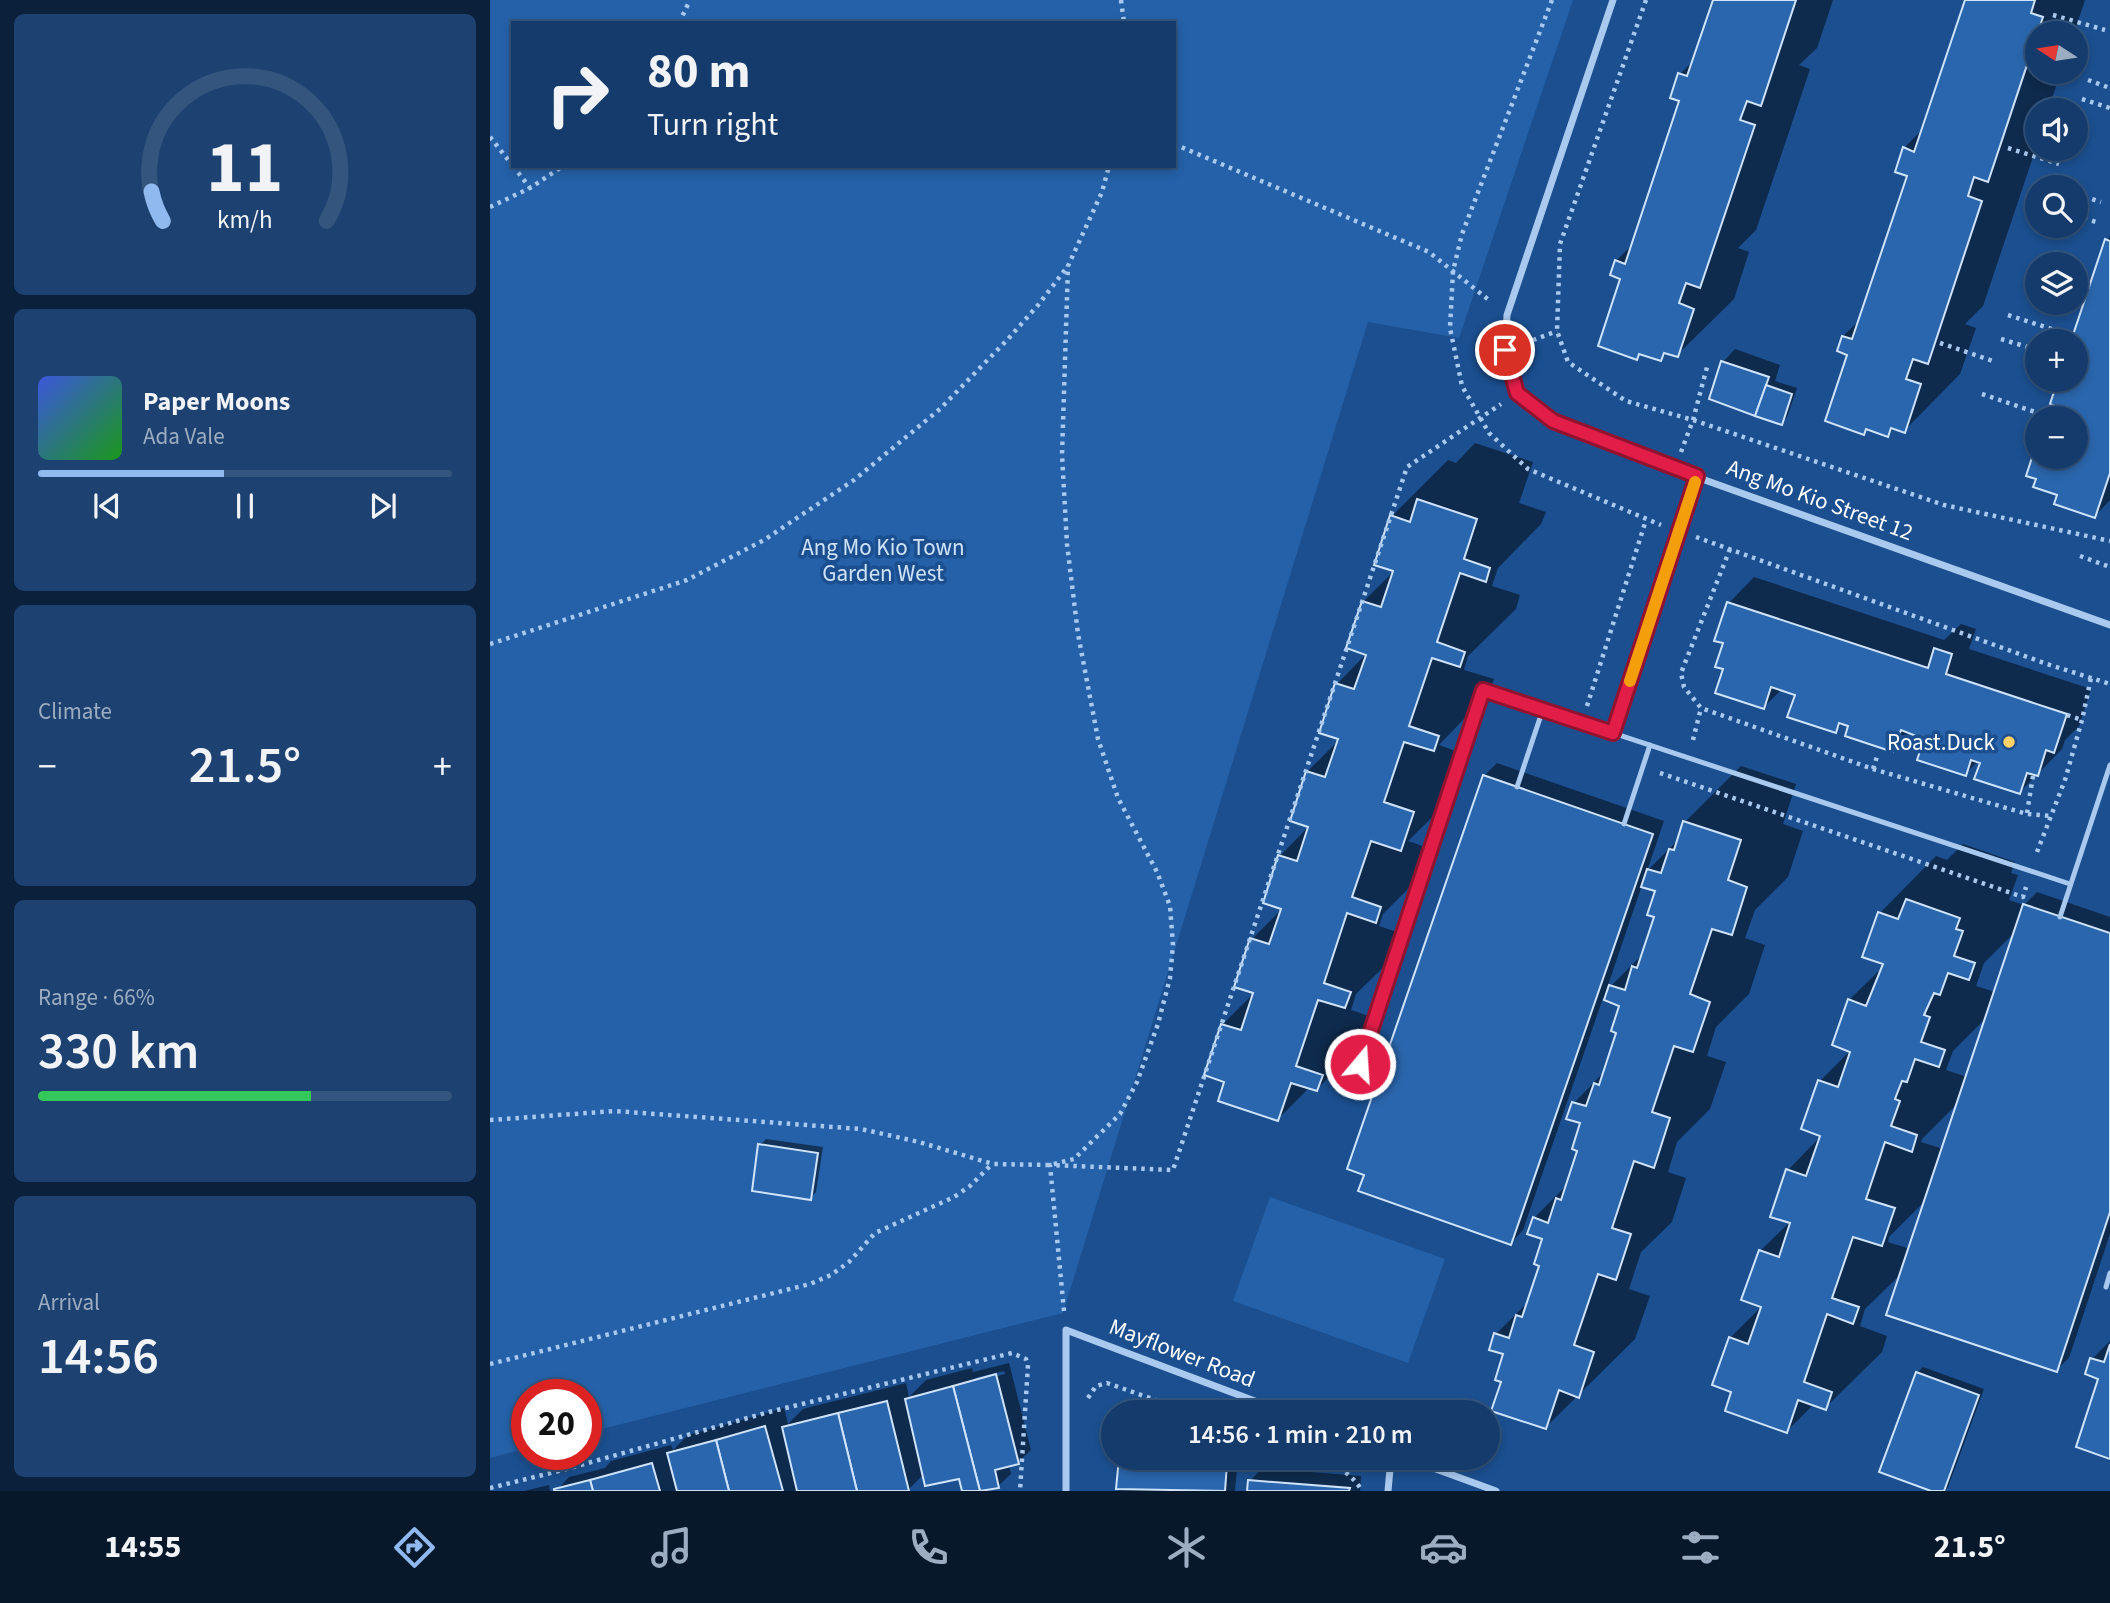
<!DOCTYPE html>
<meta charset="utf-8">
<style>
:root{--surface:#143b6b;--page:#1d4271;--text:#f1f3f6;--muted:#9dadc1;--line:#33557e;--accent:#90b9f0}
body{margin:0;font-family:"Source Sans 3",sans-serif;background:var(--page);color:var(--text);height:100vh;display:flex;flex-direction:column;font-size:26px;white-space:nowrap}
*{box-sizing:border-box;margin:0}
p{font-size:23px;color:var(--muted)}
.icon{flex:none;width:38px;height:38px;fill:none;stroke:currentColor;stroke-width:2;stroke-linecap:round;stroke-linejoin:round}
.map{position:relative;flex:1;overflow:hidden}
.sheet{display:flex;flex-direction:column;gap:14px;padding:14px;background:#0b203b;width:490px}
.sheet>*{flex:none}
.guide{position:absolute;left:21px;top:21px;width:665px;height:147px;border-radius:0px;box-shadow:0 4px 10px #0003,0 0 0 2px var(--line);background:#143b6b;color:var(--text);overflow:hidden}
.needle{width:46px;rotate:282deg}
.buttons{position:absolute;left:1535px;top:21px;display:grid;gap:14px}
.buttons a{display:grid;place-items:center;width:63px;height:63px;border-radius:50%;background:var(--surface);box-shadow:0 4px 10px #0003,0 0 0 2px var(--line);font-size:35px}
.speed{position:absolute;left:21px;top:1379px;display:flex;gap:14px;font-size:35px;font-weight:700;text-align:center}
.speed>*{display:grid;place-content:center;width:91px;height:91px;border-radius:50%;background:var(--surface);box-shadow:0 4px 10px #0003,0 0 0 2px var(--line);line-height:1}
.speed .limit{border:10px solid #d22;background:#fff;color:#111}
.pin{position:absolute;display:grid;place-items:center;width:60px;height:60px;color:#fff;margin:-30px;border:4px solid #fff;border-radius:50%;box-shadow:0 2px 7px #0007}
.me{position:absolute;width:77px;margin:-38px;rotate:18deg;stroke-linejoin:round;filter:drop-shadow(0 0 5px #0008)}
.turn{display:flex;align-items:center;gap:24px;height:147px;padding:0 21px;font-size:32px}
.turn .icon{width:91px;height:91px;stroke-width:2.5}
.turn b{display:block;font-size:49px;line-height:60px}
.big{font-size:52px;font-weight:600;line-height:1.1}
.sheet .card{flex:1;display:flex;flex-direction:column;justify-content:center;gap:10px;min-width:0;padding:0 24px;border-radius:10px;background:var(--page)}
.sheet .dial{align-items:center;gap:0}
.dial svg{height:182px;overflow:visible;fill:none;stroke:var(--line);stroke-width:7;stroke-linecap:round;text-anchor:middle}
.dial text{fill:var(--text);stroke:none}
.song{display:flex;align-items:center;gap:21px}
.cover{width:84px;height:84px;border-radius:10px;background:linear-gradient(135deg,hsl(230 70% 55%),hsl(120 70% 35%))}
.played{height:7px;border-radius:4px;background:linear-gradient(90deg,var(--accent) 45%,var(--line) 45%)}
.keys{display:flex;justify-content:space-around;direction:ltr}
.heat{display:flex;justify-content:space-between;align-items:center;font-size:38px;direction:ltr}
.charge{height:10px;border-radius:5px;background:linear-gradient(90deg,#34c759 66%,var(--line) 0)}
.trip{position:absolute;left:611px;top:1400px;width:399px;height:70px;border-radius:35px;background:var(--surface);box-shadow:0 4px 10px #0003,0 0 0 2px var(--line);font-weight:600;line-height:70px;text-align:center}
.dock{display:flex;height:112px;justify-content:space-around;align-items:center;background:#08182b;color:var(--muted)}
.dock .icon{width:49px;height:49px}
.dock .current{color:var(--accent)}
.dock b{font-size:32px;color:var(--text)}
main{display:flex;flex:1;min-height:0}
.map>svg:first-child{display:block}
</style>
<main>
<section class="sheet">
<div class="card dial"><svg viewBox="0 0 100 80">
<path d="M14 69A42 42 0 1 1 86 69"/>
<path d="M14 69A42 42 0 0 1 9 56" stroke="#90b9f0"/>
<text x="50" y="56" font-size="32" font-weight="700">11</text>
<text x="50" y="72" font-size="11">km/h</text>
</svg></div>
<div class="card">
<div class="song"><i class="cover"></i><div><b>Paper Moons</b><p>Ada Vale</p></div></div>
<div class="played"></div>
<div class="keys"><svg class="icon" aria-label="previous" viewBox="0 0 24 24"><path d="M18 5L8 12l10 7zM5 5v14"/></svg><svg class="icon" aria-label="pause" viewBox="0 0 24 24"><path d="M8 5v14M16 5v14"/></svg><svg class="icon" aria-label="next" viewBox="0 0 24 24"><path d="M6 5l10 7-10 7zM19 5v14"/></svg></div>
</div>
<div class="card"><p>Climate</p>
<div class="heat"><a>−</a><b class="big">21.5°</b><a>+</a></div>
</div>
<div class="card"><p>Range · 66%</p><b class="big">330 km</b><div class="charge"></div></div>
<div class="card"><p>Arrival</p><b class="big">14:56</b></div>
</section>
<div class="map">
<svg width="1620" height="1491" viewBox="0 0 1620 1491">
<rect width="100%" height="100%" fill="#1b4f8f"/>
<g fill="#2461a8" fill-rule="evenodd">
<path d="M0 0H1083L969 338 878 322 573 1313 96 1433V1395H37V1448L0 1458ZM23 23H684V166H23Z"/>
<path d="M780 1197 955 1259 918 1363 743 1301Z"/>
</g>
<g fill="#0007" fill-rule="evenodd">
<path d="M1225 0H1343L1327 48 1309 65 1320 69 1266 230 1248 248 1259 252 1244 299 1187 355 1178 352 1171 359 1151 353 1147 358 1132 278 1126 261 1144 243 1191 99 1190 74 1205 59Z"/>
<path d="M1477 0H1595L1584 33H1547V72H1571L1558 110H1547V130L1536 141 1547 145 1493 306 1475 324 1486 328 1470 374 1414 431 1405 427 1398 435 1379 428 1374 433 1359 354 1353 336 1371 319 1419 175 1414 148 1434 128Z"/>
<path d="M1620 237V500L1605 516 1569 494 1548 478 1538 475 1547 447V457H1586V418H1562L1573 407 1562 403 1570 380H1586V341H1583L1617 240Z"/>
<path d="M1245 349 1290 365 1285 381 1307 388 1297 417 1292 423 1233 362Z"/>
<path d="M985 443 1043 462 1029 503 1056 512 1051 524 1008 568 1002 586 1030 595 1026 609 978 656 974 670 1004 679 999 693 949 745 980 756 967 793 918 841 947 851 942 865 893 914 889 926 916 935 911 950 866 994 861 1010 888 1019 883 1033 827 1089 820 1087 788 1119 736 1081 732 1025 765 992 762 939 793 908 775 902 790 856 820 825 802 819 818 771 849 740 847 684 877 653 858 647 874 601 905 570 902 516 958 460 966 463Z"/>
<path d="M1264 577 1454 640 1471 624 1486 629 1479 649 1601 689 1589 726 1575 740 1572 749 1530 792 1488 761 1475 774 1437 738 1421 732 1403 750 1354 722 1345 731 1307 694 1292 689 1274 707 1236 668 1235 642 1227 639 1239 603Z"/>
<path d="M1007 763 1174 821 1157 871 1189 839 1195 822 1251 766 1306 784 1293 824 1313 831 1298 877 1265 910 1255 938 1275 945 1259 994 1226 1027 1217 1056 1236 1062 1220 1109 1187 1142 1178 1172 1196 1178 1182 1222 1151 1252 1139 1289 1160 1296 1145 1339 1056 1427 1013 1380 1015 1353 1006 1334 1040 1300 1051 1265 1054 1238 1044 1218 1078 1184 1090 1150 1093 1122 1084 1103 1115 1071 1128 1032 1131 1005 1113 998 1033 1230 1021 1243 994 776ZM1152 885 1167 890V916L1155 952 1116 991Z"/>
<path d="M1473 844 1525 862 1521 873 1528 875 1519 900 1534 905 1547 892 1620 917V1234L1579 1358 1566 1370 1412 1273 1375 1309 1370 1326 1397 1336 1392 1352 1335 1408 1324 1404 1297 1431 1244 1391 1240 1338 1272 1306 1270 1251 1300 1222 1282 1216 1298 1170 1332 1135 1330 1081 1361 1050 1359 1000 1394 966 1390 913 1446 856 1457 860ZM1525 932 1505 992 1486 986 1494 963ZM1497 1017 1477 1077 1456 1070 1463 1051ZM1468 1103 1453 1149 1431 1142 1432 1139ZM1436 1200 1420 1249 1398 1242 1399 1237Z"/>
<path d="M276 1139 333 1147 326 1192 320 1198 270 1145Z"/>
<path d="M1620 1341V1457L1588 1446 1610 1378 1602 1359Z"/>
<path d="M519 1363 541 1450 528 1462 519 1465 521 1474 508 1486 490 1491H474L470 1477 434 1474 417 1491H66L79 1477 115 1468 121 1461 181 1445 183 1450 198 1435 294 1408 298 1424 313 1409 416 1383 419 1397 436 1380 482 1368 483 1372ZM514 1371 515 1374 485 1382V1378Z"/>
<path d="M1433 1367 1494 1389 1458 1487 1454 1491H1446L1427 1373Z"/>
<path d="M647 1408 698 1412H643Z"/>
<path d="M631 1458H748L745 1491H628Z"/>
<path d="M772 1468 871 1476 870 1491H759L760 1481Z"/>
<path d="M59 1485 60 1491H34Z"/>
</g>
<g fill="#2a66ad" stroke="#cfe3fa" stroke-width="2">
<path d="M1223 0H1306L1271 106 1257 101 1250 120 1265 125 1210 288 1196 283 1189 303 1204 309 1188 357 1174 353 1171 361 1149 354 1147 360 1108 346 1130 279 1120 275 1125 260 1135 264 1189 101 1180 98 1188 73 1197 76Z"/>
<path d="M1475 0H1545L1541 13 1553 17 1498 182 1484 177 1478 196 1492 201 1438 364 1423 359 1416 379 1431 384 1415 433 1401 428 1398 437 1376 429 1374 435 1335 421 1357 355 1347 351 1352 336 1362 339 1417 176 1405 172 1413 147 1424 152Z"/>
<path d="M1615 239 1620 241V473L1605 518 1564 504 1567 495 1543 487 1546 479 1536 476 1547 442V457H1586V418H1568L1571 408 1560 404 1568 380H1586V341H1581Z"/>
<path d="M1231 361 1279 377 1265 416 1219 399Z"/>
<path d="M1276 385 1302 394 1292 425 1265 416Z"/>
<path d="M927 499 987 519 974 559 1000 568 996 582 970 573 947 642 975 652 970 667 942 658 919 726 949 736 944 751 914 742 894 802 924 812 911 851 881 841 862 897 891 907 886 923 857 913 834 983 861 992 855 1008 828 1000 806 1066 833 1075 827 1091 801 1083 788 1121 728 1101 734 1082 714 1075 731 1024 751 1030 763 993 744 987 760 938 779 944 791 909 773 903 788 855 807 861 818 827 800 821 816 771 835 777 848 739 829 733 845 683 864 689 876 655 856 648 872 601 891 607 903 571 884 565 900 515 920 522Z"/>
<path d="M1237 602 1438 668 1444 648 1462 654 1456 674 1577 714 1564 753 1556 750 1548 776 1537 773 1530 794 1484 779 1490 763 1481 760 1476 776 1427 760 1434 739 1411 730 1403 752 1355 736 1358 726 1349 723 1346 733 1297 717 1305 695 1281 687 1274 709 1225 693 1233 669 1225 667 1233 643 1224 641Z"/>
<path d="M993 775 1163 834 1021 1245 868 1191 874 1175 857 1169Z"/>
<path d="M1193 821 1251 840 1238 880 1257 887 1242 935 1222 929 1200 994 1220 1002 1203 1052 1184 1046 1162 1112 1180 1118 1164 1168 1144 1161 1122 1228 1141 1234 1126 1280 1108 1274 1084 1345 1104 1352 1089 1398 1069 1390 1056 1429 1001 1411 1011 1382 1005 1380 1013 1354 999 1350 1004 1333 1019 1338 1026 1315 1032 1317 1049 1266 1044 1264 1052 1239 1037 1234 1043 1217 1058 1223 1066 1198 1071 1200 1087 1151 1082 1149 1090 1123 1076 1119 1082 1102 1096 1106 1104 1083 1109 1085 1126 1033 1121 1031 1129 1006 1114 1000 1119 985 1135 990 1142 966 1147 968 1164 917 1157 915 1165 891 1151 887 1157 869 1171 873 1179 849 1184 850Z"/>
<path d="M1416 899 1470 918 1466 929 1473 931 1464 956 1485 963 1479 980 1458 973 1450 995 1444 993 1434 1015 1440 1017 1431 1042 1455 1050 1449 1067 1425 1059 1417 1082 1412 1081 1405 1099 1410 1101 1401 1126 1427 1135 1422 1152 1395 1142 1376 1199 1405 1208 1392 1246 1363 1237 1342 1298 1369 1307 1363 1324 1337 1314 1314 1382 1342 1392 1336 1410 1308 1400 1297 1433 1235 1411 1241 1392 1222 1385 1239 1337 1258 1344 1271 1307 1251 1300 1269 1250 1289 1257 1300 1223 1280 1217 1296 1169 1316 1176 1330 1136 1311 1129 1328 1080 1348 1087 1360 1052 1342 1045 1358 999 1376 1006 1393 964 1372 957 1388 912 1408 919Z"/>
<path d="M1533 904 1620 933V1212L1567 1372 1396 1315Z"/>
<path d="M268 1144 328 1153 321 1200 262 1191Z"/>
<path d="M1620 1344V1459L1586 1447 1608 1379 1595 1374 1600 1358 1614 1362Z"/>
<path d="M1426 1372 1489 1395 1454 1491H1441L1389 1472Z"/>
<path d="M506 1374 529 1464 505 1470 509 1488 490 1491 463 1386Z"/>
<path d="M463 1386 490 1491H472L469 1479 435 1486 415 1399Z"/>
<path d="M397 1401 419 1491H367L348 1413Z"/>
<path d="M348 1413 367 1491H307L292 1427Z"/>
<path d="M275 1426 293 1491H239L226 1440Z"/>
<path d="M226 1440 239 1491H187L177 1453Z"/>
<path d="M629 1458H671L737 1464 735 1491 626 1489Z"/>
<path d="M671 1458H738L737 1464Z"/>
<path d="M162 1463 170 1491H103L100 1480Z"/>
<path d="M100 1480 103 1491H64V1489Z"/>
<path d="M758 1480 860 1488 859 1491H757Z"/>
</g>
<g fill="none" stroke-linecap="round" stroke-linejoin="round">
<g stroke="#a9c9ee" stroke-width="4.5" stroke-dasharray="3.5 5" stroke-linecap="butt">
<path d="M631 0 634 23"/>
<path d="M1062 0 972 234 963 271 960 328 972 386 999 433 1038 469 1171 525"/>
<path d="M1156 0 1070 244 1067 331 1078 362 1136 401 1203 420 1454 505 1620 541"/>
<path d="M1563 15 1615 30"/>
<path d="M189 23 200 0"/>
<path d="M1598 80 1620 88"/>
<path d="M1592 99 1620 108"/>
<path d="M0 137 23 166"/>
<path d="M684 144 939 252 1000 301"/>
<path d="M1518 148 1569 164"/>
<path d="M23 166 40 188"/>
<path d="M1586 194 1611 202"/>
<path d="M0 207 40 188 73 166"/>
<path d="M1586 215 1606 222"/>
<path d="M1518 315 1574 333"/>
<path d="M1511 339 1547 350"/>
<path d="M1035 343 1067 331"/>
<path d="M1450 343 1503 361"/>
<path d="M1492 394 1551 414"/>
<path d="M1191 452 1203 420 1217 367"/>
<path d="M1206 537 1557 664 1620 684"/>
<path d="M1240 549 1191 673 1194 687 1211 708 1383 769 1537 814 1561 816"/>
<path d="M1590 556 1620 567"/>
<path d="M0 644 197 580 274 540 364 480 450 409 518 339 549 304 578 266"/>
<path d="M1097 706 1156 520"/>
<path d="M1577 715 1592 720"/>
<path d="M1203 740 1211 708"/>
<path d="M1383 769 1388 753"/>
<path d="M1170 773 1533 897 1536 887"/>
<path d="M1537 813 1543 776"/>
<path d="M1547 852 1575 780 1592 720 1601 678"/>
<path d="M0 1120 125 1111 371 1129 429 1142 503 1164 560 1165 584 1159 630 1114 647 1082 668 1024 680 978 683 945 680 906 667 872 628 798 608 739 588 634 577 544 572 455 578 266 612 192 619 166"/>
<path d="M574 1311 560 1165 683 1170 917 467 1011 404"/>
<path d="M0 1364 320 1284 341 1275 359 1262 385 1233 464 1197 480 1186 502 1164"/>
<path d="M598 1398 606 1386 617 1383 700 1412"/>
<path d="M928 1412 930 1405"/>
<path d="M825 1458C845 1465 861 1472 872 1491"/>
<path d="M0 1488 73 1470 279 1412 522 1353 536 1359 538 1365 530 1491"/>
</g>
<g stroke="#a9c9ee" stroke-width="5">
<path d="M1123 733 1207 476"/>
<path d="M1027 787 1053 709"/>
<path d="M1134 824 1160 745"/>
<path d="M1570 917 1620 765"/>
<path d="M870 1064 993 690 1580 884"/>
<path d="M1616 1287 1620 1273"/>
</g>
<g stroke="#a9c9ee" stroke-width="7">
<path d="M1123 0 1017 315 1015 350 1027 393 1063 421 1184 469 1620 625"/>
<path d="M916 1458 1006 1491"/>
<path d="M576 1491V1330L794 1412"/>
<path d="M898 1491 901 1458"/>
</g>
</g>
<g fill="none" stroke-linecap="round" stroke-linejoin="round">
<defs>
<path id="route" d="M870 1064 993 690 1123 733 1207 476 1063 421 1027 393 1015 350"/>
</defs>
<use href="#route" stroke="#92132f" stroke-width="18"/>
<use href="#route" stroke="#e11d48" stroke-width="12"/>
<path stroke="#f59e0b" stroke-width="12" d="M1140 681 1205 482"/>
</g>
<circle fill="#ffd166" stroke="#1b4f8f" stroke-width="2.5" cx="1519" cy="742" r="7"/>
<g text-anchor="middle" dominant-baseline="central" stroke-width="7" stroke-linejoin="round" paint-order="stroke">
<g font-size="23" fill="#fff" stroke="#1b4f8f">
<text transform="translate(1330 500) rotate(20)">Ang Mo Kio Street 12</text>
<text transform="translate(692 1353) rotate(21)">Mayflower Road</text>
</g>
<g font-size="23" fill="#cfe3fa" stroke="#1b4f8f">
<text x="393" y="547">Ang Mo Kio Town<tspan x="393" dy="26">Garden West</tspan></text>
</g>
<g font-size="23" fill="#fff" stroke="#1b4f8f" text-anchor="end">
<text x="1505" y="742">Roast.Duck</text>
</g>
</g>
</svg>
<div class="buttons">
<a><svg class="needle" viewBox="-14 -14 28 28"><path d="M0-13l5 13h-10z" fill="#e53935"/><path d="M0 13l5-13h-10z" fill="#9dadc1"/></svg></a>
<a><svg class="icon" aria-label="sound" viewBox="0 0 24 24"><path d="M4 9h4l5-4v14l-5-4H4zM17 9q2 3 0 6"/></svg></a>
<a><svg class="icon" aria-label="search" viewBox="0 0 24 24"><circle cx="10" cy="10" r="6"/><path d="M15 15l6 6"/></svg></a>
<a><svg class="icon" aria-label="layers" viewBox="0 0 24 24"><path d="M12 4l9 5-9 5-9-5zM3 14l9 5 9-5"/></svg></a>
<a>+</a>
<a>−</a>
</div>
<div class="speed"><div class="limit">20</div></div>
<div class="pin" style="left:1015px;top:350px;background:#d93025"><svg class="icon" aria-label="arrive" viewBox="0 0 24 24"><path d="M6 21V4h12l-3 4 3 4H6"/></svg></div>
<svg class="me" style="left:870px;top:1064px" viewBox="-20 -20 40 40"><circle r="17" fill="#e11d48" stroke="#fff" stroke-width="3"/><path d="M0-11L8 9 0 5-8 9z" fill="#fff"/></svg>
<div class="trip">14:56 · 1 min · 210 m</div>
<div class="guide">
<div class="turn"><svg class="icon" aria-label="right" viewBox="0 0 24 24"><path d="M7 20v-9h11M14 6l5 5-5 5"/></svg><div><b>80 m</b>Turn right</div></div>
</div>
</div>
</main>
<nav class="dock">
<b>14:55</b>
<svg class="icon current" aria-label="directions" viewBox="0 0 24 24"><path d="M12 3l9 9-9 9-9-9zM9 14v-3h6M13 9l2 2-2 2"/></svg>
<svg class="icon" aria-label="music" viewBox="0 0 24 24"><path d="M9 18V5l10-2v13"/><circle cx="6" cy="18" r="3"/><circle cx="16" cy="16" r="3"/></svg>
<svg class="icon" aria-label="phone" viewBox="0 0 24 24"><path d="M5 4h4l2 5-3 2q2 4 5 5l2-3 5 2v4C11 20 4 13 5 4z"/></svg>
<svg class="icon" aria-label="climate" viewBox="0 0 24 24"><path d="M12 3v18M4 7l16 10M4 17L20 7"/></svg>
<svg class="icon" aria-label="car" viewBox="0 0 24 24"><path d="M5 17H2v-5l4-1 3-4h7l3 4 3 1v5h-3M9 17h6M6 11h13"/><circle cx="7" cy="17" r="2"/><circle cx="17" cy="17" r="2"/></svg>
<svg class="icon" aria-label="filters" viewBox="0 0 24 24"><path d="M4 7h16M4 17h16"/><circle cx="9" cy="7" r="2"/><circle cx="15" cy="17" r="2"/></svg>
<b>21.5°</b>
</nav>
